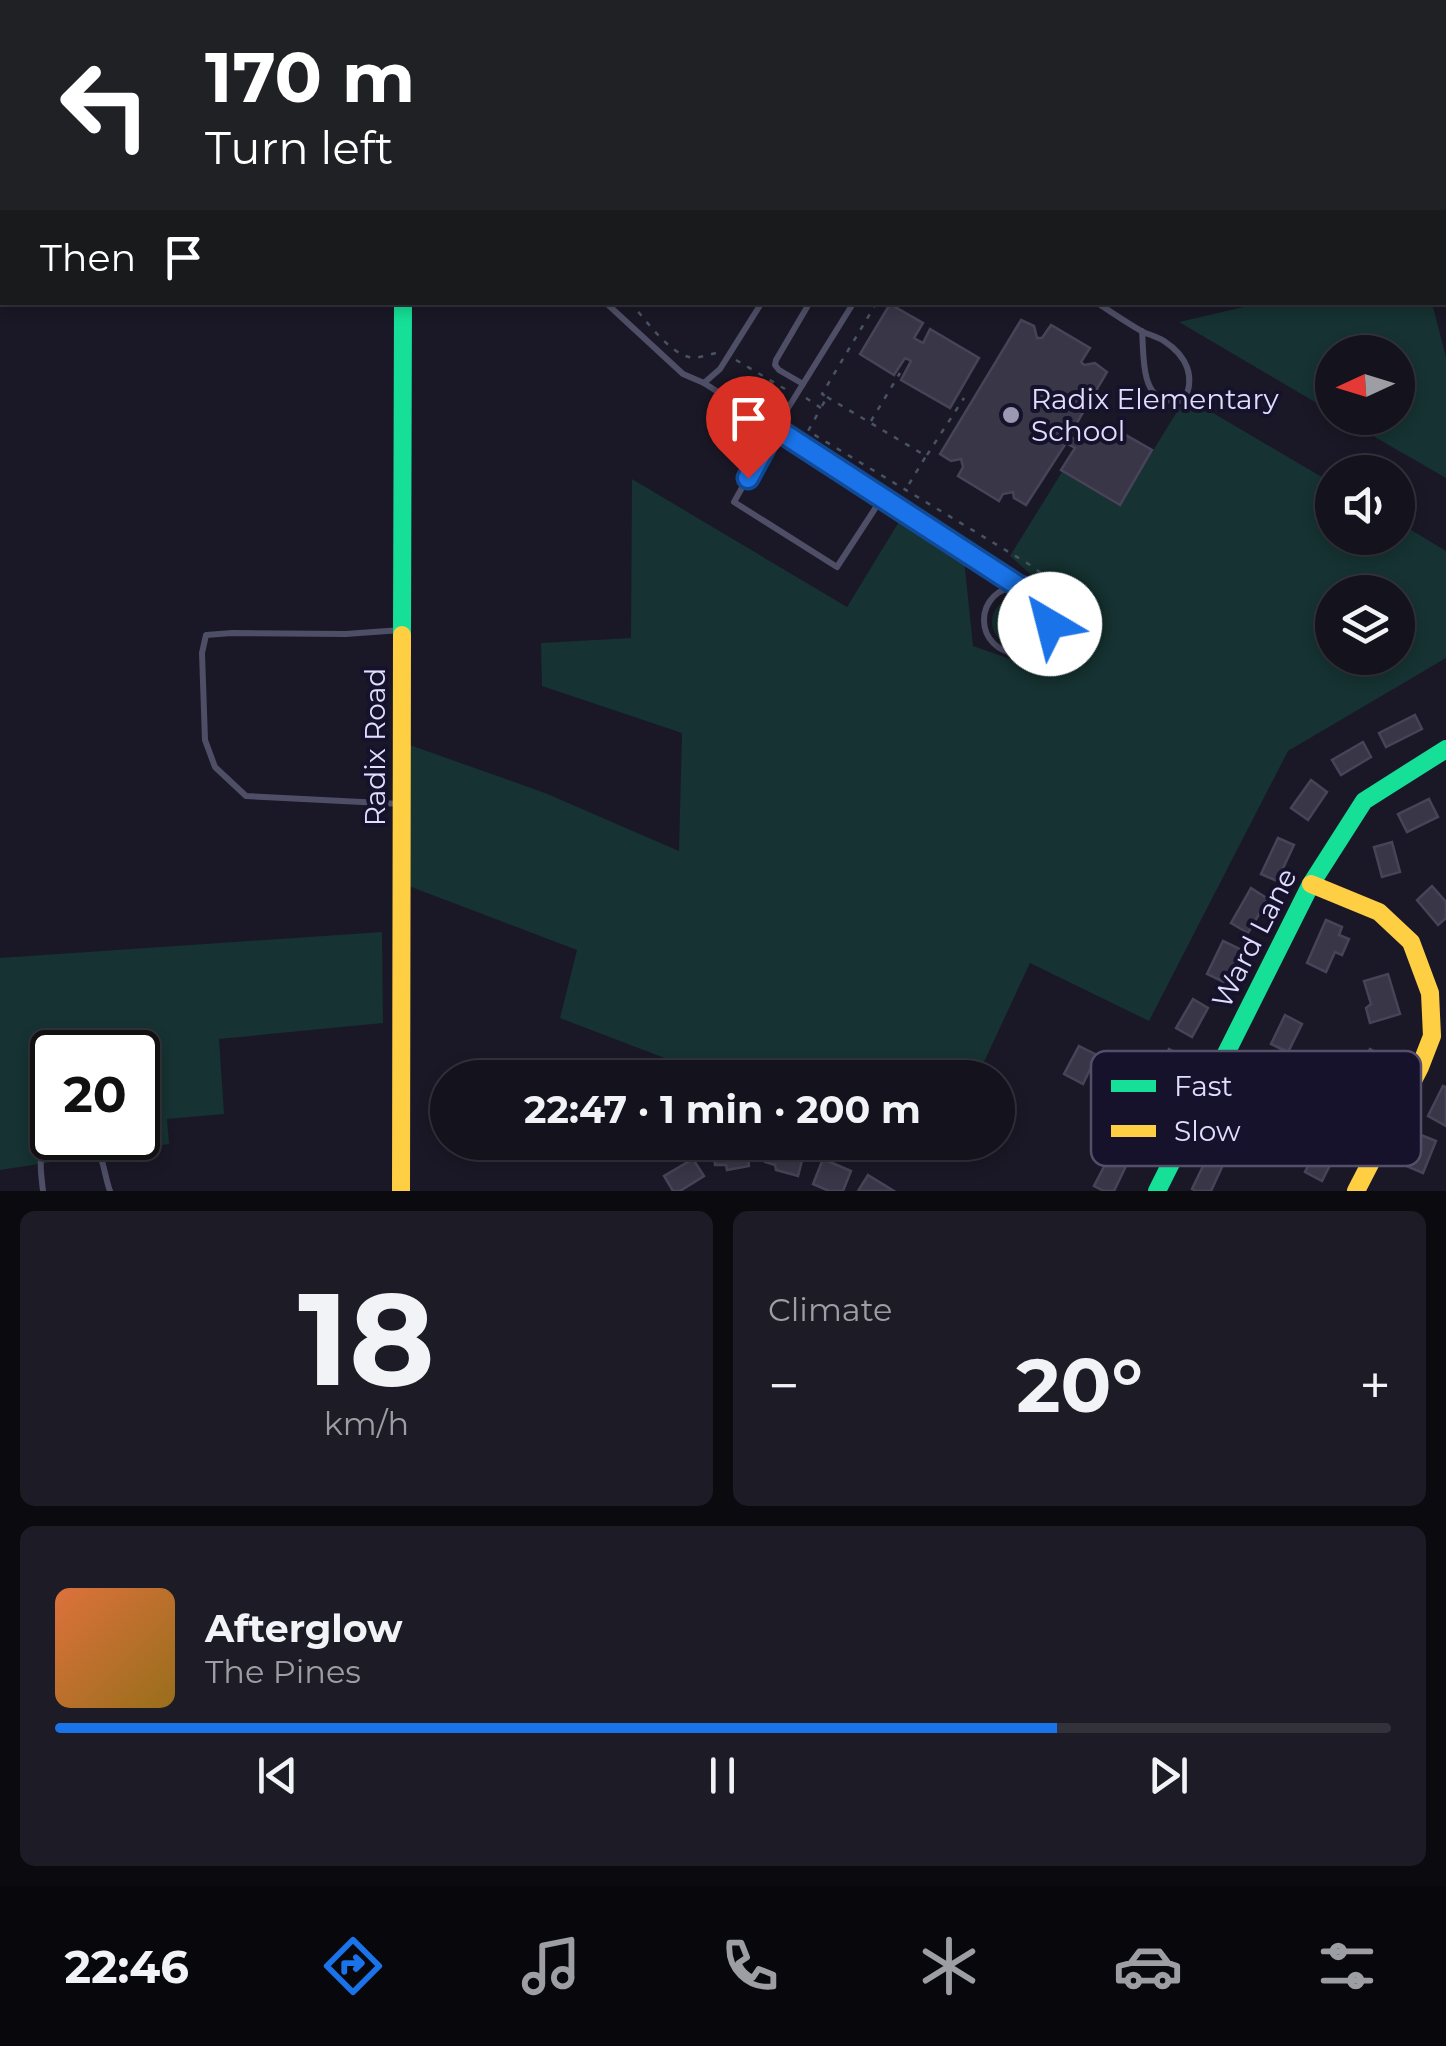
<!DOCTYPE html>
<meta charset="utf-8">
<style>
:root{--surface:#14121c;--page:#1d1b25;--text:#f1f3f6;--muted:#9d9ea3;--line:#33323b;--accent:#1a73e8}
body{margin:0;font-family:Montserrat,sans-serif;background:var(--page);color:var(--text);height:100vh;display:flex;flex-direction:column;font-size:38px;white-space:nowrap}
*{box-sizing:border-box;margin:0}
p{font-size:32px;color:var(--muted)}
.icon{flex:none;width:55px;height:55px;fill:none;stroke:currentColor;stroke-width:2;stroke-linecap:round;stroke-linejoin:round}
.map{position:relative;height:1191px;overflow:hidden}
.side{display:flex;flex-direction:column;gap:20px;padding:20px;background:#0b0a0f;flex:1}
.side>*{flex:none}
.hud{position:absolute;left:0px;top:0px;width:1448px;height:305px;box-shadow:0 5px 15px #0003,0 0 0 2px var(--line);background:#202124;color:#fff;overflow:hidden}
.needle{width:65px;rotate:266deg}
.tools{position:absolute;left:1315px;top:335px;display:grid;gap:20px}
.tools a{display:grid;place-items:center;width:100px;height:100px;border-radius:50%;background:var(--surface);box-shadow:0 5px 15px #0003,0 0 0 2px var(--line);font-size:50px}
.speed{position:absolute;left:30px;top:1030px;display:flex;gap:20px;font-size:50px;font-weight:700;text-align:center}
.speed>*{display:grid;place-content:center;width:130px;height:130px;border-radius:50%;background:var(--surface);box-shadow:0 5px 15px #0003,0 0 0 2px var(--line);line-height:1}
.speed .limit{border:5px solid #111;border-radius:15px;background:#fff;color:#111}
.pin{position:absolute;display:grid;place-items:center;width:85px;height:85px;color:#fff;margin:-102px -42px;border-radius:50% 50% 50% 0;rotate:-45deg;box-shadow:0 0 10px #0007}
.pin .icon{rotate:45deg}
.me{position:absolute;width:110px;margin:-55px;rotate:323deg;stroke-linejoin:round;filter:drop-shadow(0 0 8px #0008)}
.turn{display:flex;align-items:center;gap:35px;height:210px;padding:0 40px;font-size:45px}
.turn .icon{width:130px;height:130px;stroke-width:2.5}
.turn b{display:block;font-size:70px;line-height:85px}
.then{display:flex;align-items:center;height:95px;padding:0 40px;background:#0003;gap:20px;font-size:38px}
.big{font-size:75px;font-weight:700;line-height:1.1}
.side .card{flex:1;display:flex;flex-direction:column;justify-content:center;gap:15px;min-width:0;padding:0 35px;border-radius:15px;background:var(--page)}
.side .dial{align-items:center;gap:0}
.dial b{font-size:130px;line-height:1}
.song{display:flex;align-items:center;gap:30px}
.cover{width:120px;height:120px;border-radius:15px;background:linear-gradient(135deg,hsl(20 70% 55%),hsl(40 70% 35%))}
.played{height:10px;border-radius:5px;background:linear-gradient(90deg,var(--accent) 75%,var(--line) 75%)}
.keys{display:flex;justify-content:space-around;direction:ltr}
.heat{display:flex;justify-content:space-between;align-items:center;font-size:55px;direction:ltr}
.side .tiles{flex:1;display:grid;gap:20px;grid-template-columns:1fr 1fr}
.card:last-child{grid-column:span 2}
.trip{position:absolute;left:430px;top:1060px;width:585px;height:100px;border-radius:50px;background:var(--surface);box-shadow:0 5px 15px #0003,0 0 0 2px var(--line);font-weight:700;line-height:100px;text-align:center}
.tabs{display:flex;height:160px;justify-content:space-around;align-items:center;background:#08070b;color:var(--muted)}
.tabs .icon{width:70px;height:70px}
.tabs .active{color:var(--accent)}
.tabs b{font-size:45px;color:var(--text)}
.map>svg:first-child{display:block}
</style>
<div class="map">
<svg width="1446" height="1191" viewBox="0 0 1446 1191">
<rect width="100%" height="100%" fill="#1a1826"/>
<g fill="#163232" fill-rule="evenodd">
<path d="M1261 303H1432L1446 357V478L1342 418H1398V352H1332V412L1179 322Z"/>
<path d="M1186 397 1332 483V538H1398V522L1446 551V658L1288 751 1149 1021 1030 963 977 1077H714L560 1018 577 950 406 885 407 744 545 793 679 851 682 733 542 686 541 643 631 638 632 479 847 607 908 507 962 540 973 646 1042 670 1071 610 1010 556 1062 472 1119 506ZM1332 592H1398V658H1332Z"/>
<circle cx="1016" cy="622" r="24"/>
<path d="M382 932 383 1023 219 1039 224 1114 167 1119 169 1144 0 1170V958ZM52 1052H138V1138H52Z"/>
</g>
<g fill="#393747" stroke="#474358" stroke-width="2.5">
<path d="M890 304 923 323 914 338 923 343 930 329 979 358 950 408 901 380 911 361 905 358 894 375 860 354Z"/>
<path d="M1021 320 1034 326 1037 338H1042L1051 325 1090 348 1081 362 1084 365 1095 363 1107 372 1069 436 1081 443 1084 438 1093 444 1100 431 1112 438 1117 430 1152 450 1120 505 1061 470 1075 448 1066 443 1026 505 1014 498 1013 492 1003 494 999 501 958 476 963 467 961 459 951 461 940 454Z"/>
<path d="M1415 715 1422 729 1386 747 1379 733Z"/>
<path d="M1363 742 1371 757 1341 775 1332 760Z"/>
<path d="M1311 780 1327 792 1308 820 1291 808Z"/>
<path d="M1429 799 1438 817 1407 832 1398 814Z"/>
<path d="M1278 838 1294 845 1277 881 1261 874Z"/>
<path d="M1392 842 1400 872 1382 877 1374 847Z"/>
<path d="M1432 886 1446 902V918L1438 925 1417 900Z"/>
<path d="M1251 888 1268 899 1248 933 1231 923Z"/>
<path d="M1326 920 1342 927 1339 935 1349 939 1342 955 1335 952 1326 972 1307 963Z"/>
<path d="M1223 941 1242 950 1226 983 1207 974Z"/>
<path d="M1388 974 1400 1014 1370 1023 1366 1008 1371 1004 1364 981Z"/>
<path d="M1193 999 1208 1008 1192 1037 1176 1028Z"/>
<path d="M1285 1015 1302 1024 1288 1052 1271 1044Z"/>
<path d="M1079 1046 1097 1055 1083 1084 1064 1074Z"/>
<path d="M1169 1049 1187 1059 1170 1090 1153 1081Z"/>
<path d="M1370 1049 1389 1059 1374 1090 1347 1076 1355 1059 1363 1062Z"/>
<path d="M1443 1086 1446 1087V1126L1428 1116Z"/>
<path d="M1416 1133 1436 1141 1423 1173 1402 1164Z"/>
<path d="M1320 1142 1337 1151 1322 1181 1305 1172Z"/>
<path d="M769 1144 804 1153 798 1176 776 1170 775 1165 765 1162Z"/>
<path d="M746 1145 749 1166 727 1170 726 1165H715L714 1150Z"/>
<path d="M1109 1157 1126 1166 1114 1191H1104L1094 1186Z"/>
<path d="M1207 1158 1223 1165 1211 1191H1196L1192 1189Z"/>
<path d="M693 1159 704 1176 680 1191H673L664 1176Z"/>
<path d="M823 1159 851 1171 843 1191H829L813 1184Z"/>
<path d="M868 1175 894 1191H858Z"/>
</g>
<g fill="none" stroke-linecap="round" stroke-linejoin="round">
<g stroke="#485462" stroke-width="2.5" stroke-dasharray="5 8" stroke-linecap="butt">
<path d="M630 302C644 318 669 353 689 357 699 359 710 354 720 352"/>
<path d="M736 360 785 389"/>
<path d="M827 397 926 456 906 489"/>
<path d="M806 398 821 408 808 431 1027 563 1048 578 1063 595"/>
<path d="M822 406 827 397 822 394 877 302"/>
<path d="M871 421 900 373"/>
<path d="M927 455 964 398"/>
</g>
<g stroke="#4e4e66" stroke-width="6">
<path d="M605 302 683 374 704 383 1017 586"/>
<path d="M854 302 775 429 734 502 837 567 882 498"/>
<path d="M1096 302C1111 312 1127 323 1143 332 1150 335 1158 337 1164 341 1187 356 1196 377 1184 401 1178 400 1172 401 1167 400 1140 396 1144 351 1142 331"/>
<path d="M704 383 720 369 762 302"/>
<path d="M803 384 779 370 775 365 776 360 810 302"/>
<circle cx="1017" cy="620" r="33"/>
<path d="M401 630 346 634 232 633 206 635 202 653 205 740 215 767 246 796 401 804"/>
<path d="M86 1138C104 1149 103 1172 110 1191"/>
<path d="M43 1191C41 1171 36 1151 52 1136"/>
</g>
<g stroke="#4e4e66" stroke-width="12">
<path d="M170 0V2"/>
<path d="M404 0V2"/>
<path d="M0 93 2 94"/>
</g>
<g stroke="#16e098" stroke-width="18">
<path d="M402 635 403 302"/>
<path d="M1157 1191 1311 884 1364 801 1446 749"/>
</g>
<g stroke="#ffcf43" stroke-width="18">
<path d="M1311 884 1379 912 1411 942 1430 993 1432 1036 1420 1067 1356 1191"/>
<path d="M401 1191 402 635"/>
</g>
</g>
<g fill="none" stroke-linecap="round" stroke-linejoin="round">
<defs>
<path id="route" d="M748 478 775 428 1018 586C1041 593 1046 600 1050 624"/>
</defs>
<use href="#route" stroke="#114b97" stroke-width="25"/>
<use href="#route" stroke="#1a73e8" stroke-width="18"/>
</g>
<circle fill="#9b99b2" stroke="#16122c" stroke-width="4" cx="1011" cy="415" r="10"/>
<g text-anchor="middle" dominant-baseline="central" stroke-width="8" stroke-linejoin="round" paint-order="stroke">
<g font-size="28" fill="#e0defe" stroke="#16122c" text-anchor="start">
<text x="1031" y="399">Radix Elementary<tspan x="1031" dy="32">School</tspan></text>
</g>
<g font-size="28" fill="#e0defe" stroke="#16122c">
<text transform="translate(375 747) rotate(-90)">Radix Road</text>
<text transform="translate(1254 938) rotate(-63)">Ward Lane</text>
</g>
</g>
<rect x="1091" y="1051" width="330" height="115" rx="15" fill="#16122c" stroke="#534f6b" stroke-width="2.5"/>
<rect x="1111" y="1080" width="45" height="12" fill="#16e098"/>
<rect x="1111" y="1125" width="45" height="12" fill="#ffcf43"/>
<g font-size="28" fill="#e0defe">
<text x="1174" y="1096">Fast</text>
<text x="1174" y="1141">Slow</text>
</g>
</svg>
<div class="tools">
<a><svg class="needle" viewBox="-14 -14 28 28"><path d="M0-13l5 13h-10z" fill="#e53935"/><path d="M0 13l5-13h-10z" fill="#9d9ea3"/></svg></a>
<a><svg class="icon" aria-label="sound" viewBox="0 0 24 24"><path d="M4 9h4l5-4v14l-5-4H4zM17 9q2 3 0 6"/></svg></a>
<a><svg class="icon" aria-label="layers" viewBox="0 0 24 24"><path d="M12 4l9 5-9 5-9-5zM3 14l9 5 9-5"/></svg></a>
</div>
<div class="speed"><div class="limit">20</div></div>
<div class="pin" style="left:748px;top:478px;background:#d93025"><svg class="icon" aria-label="arrive" viewBox="0 0 24 24"><path d="M6 21V4h12l-3 4 3 4H6"/></svg></div>
<svg class="me" style="left:1050px;top:624px" viewBox="-20 -20 40 40"><circle r="19" fill="#fff"/><path d="M0-13L10 11 0 6-10 11z" fill="#1a73e8"/></svg>
<div class="trip">22:47 · 1 min · 200 m</div>
<div class="hud">
<div class="turn"><svg class="icon" aria-label="left" viewBox="0 0 24 24"><path d="M17 20v-9H6M10 6l-5 5 5 5"/></svg><div><b>170 m</b>Turn left</div></div>
<div class="then">Then<svg class="icon" aria-label="arrive" viewBox="0 0 24 24"><path d="M6 21V4h12l-3 4 3 4H6"/></svg></div>
</div>
</div>
<section class="side">
<div class="tiles">
<div class="card dial"><b>18</b><p>km/h</p></div>
<div class="card"><p>Climate</p>
<div class="heat"><a>−</a><b class="big">20°</b><a>+</a></div>
</div>
<div class="card">
<div class="song"><i class="cover"></i><div><b>Afterglow</b><p>The Pines</p></div></div>
<div class="played"></div>
<div class="keys"><svg class="icon" aria-label="previous" viewBox="0 0 24 24"><path d="M18 5L8 12l10 7zM5 5v14"/></svg><svg class="icon" aria-label="pause" viewBox="0 0 24 24"><path d="M8 5v14M16 5v14"/></svg><svg class="icon" aria-label="next" viewBox="0 0 24 24"><path d="M6 5l10 7-10 7zM19 5v14"/></svg></div>
</div>
</div>
</section>
<nav class="tabs">
<b>22:46</b>
<svg class="icon active" aria-label="directions" viewBox="0 0 24 24"><path d="M12 3l9 9-9 9-9-9zM9 14v-3h6M13 9l2 2-2 2"/></svg>
<svg class="icon" aria-label="music" viewBox="0 0 24 24"><path d="M9 18V5l10-2v13"/><circle cx="6" cy="18" r="3"/><circle cx="16" cy="16" r="3"/></svg>
<svg class="icon" aria-label="phone" viewBox="0 0 24 24"><path d="M5 4h4l2 5-3 2q2 4 5 5l2-3 5 2v4C11 20 4 13 5 4z"/></svg>
<svg class="icon" aria-label="climate" viewBox="0 0 24 24"><path d="M12 3v18M4 7l16 10M4 17L20 7"/></svg>
<svg class="icon" aria-label="car" viewBox="0 0 24 24"><path d="M5 17H2v-5l4-1 3-4h7l3 4 3 1v5h-3M9 17h6M6 11h13"/><circle cx="7" cy="17" r="2"/><circle cx="17" cy="17" r="2"/></svg>
<svg class="icon" aria-label="filters" viewBox="0 0 24 24"><path d="M4 7h16M4 17h16"/><circle cx="9" cy="7" r="2"/><circle cx="15" cy="17" r="2"/></svg>
</nav>
